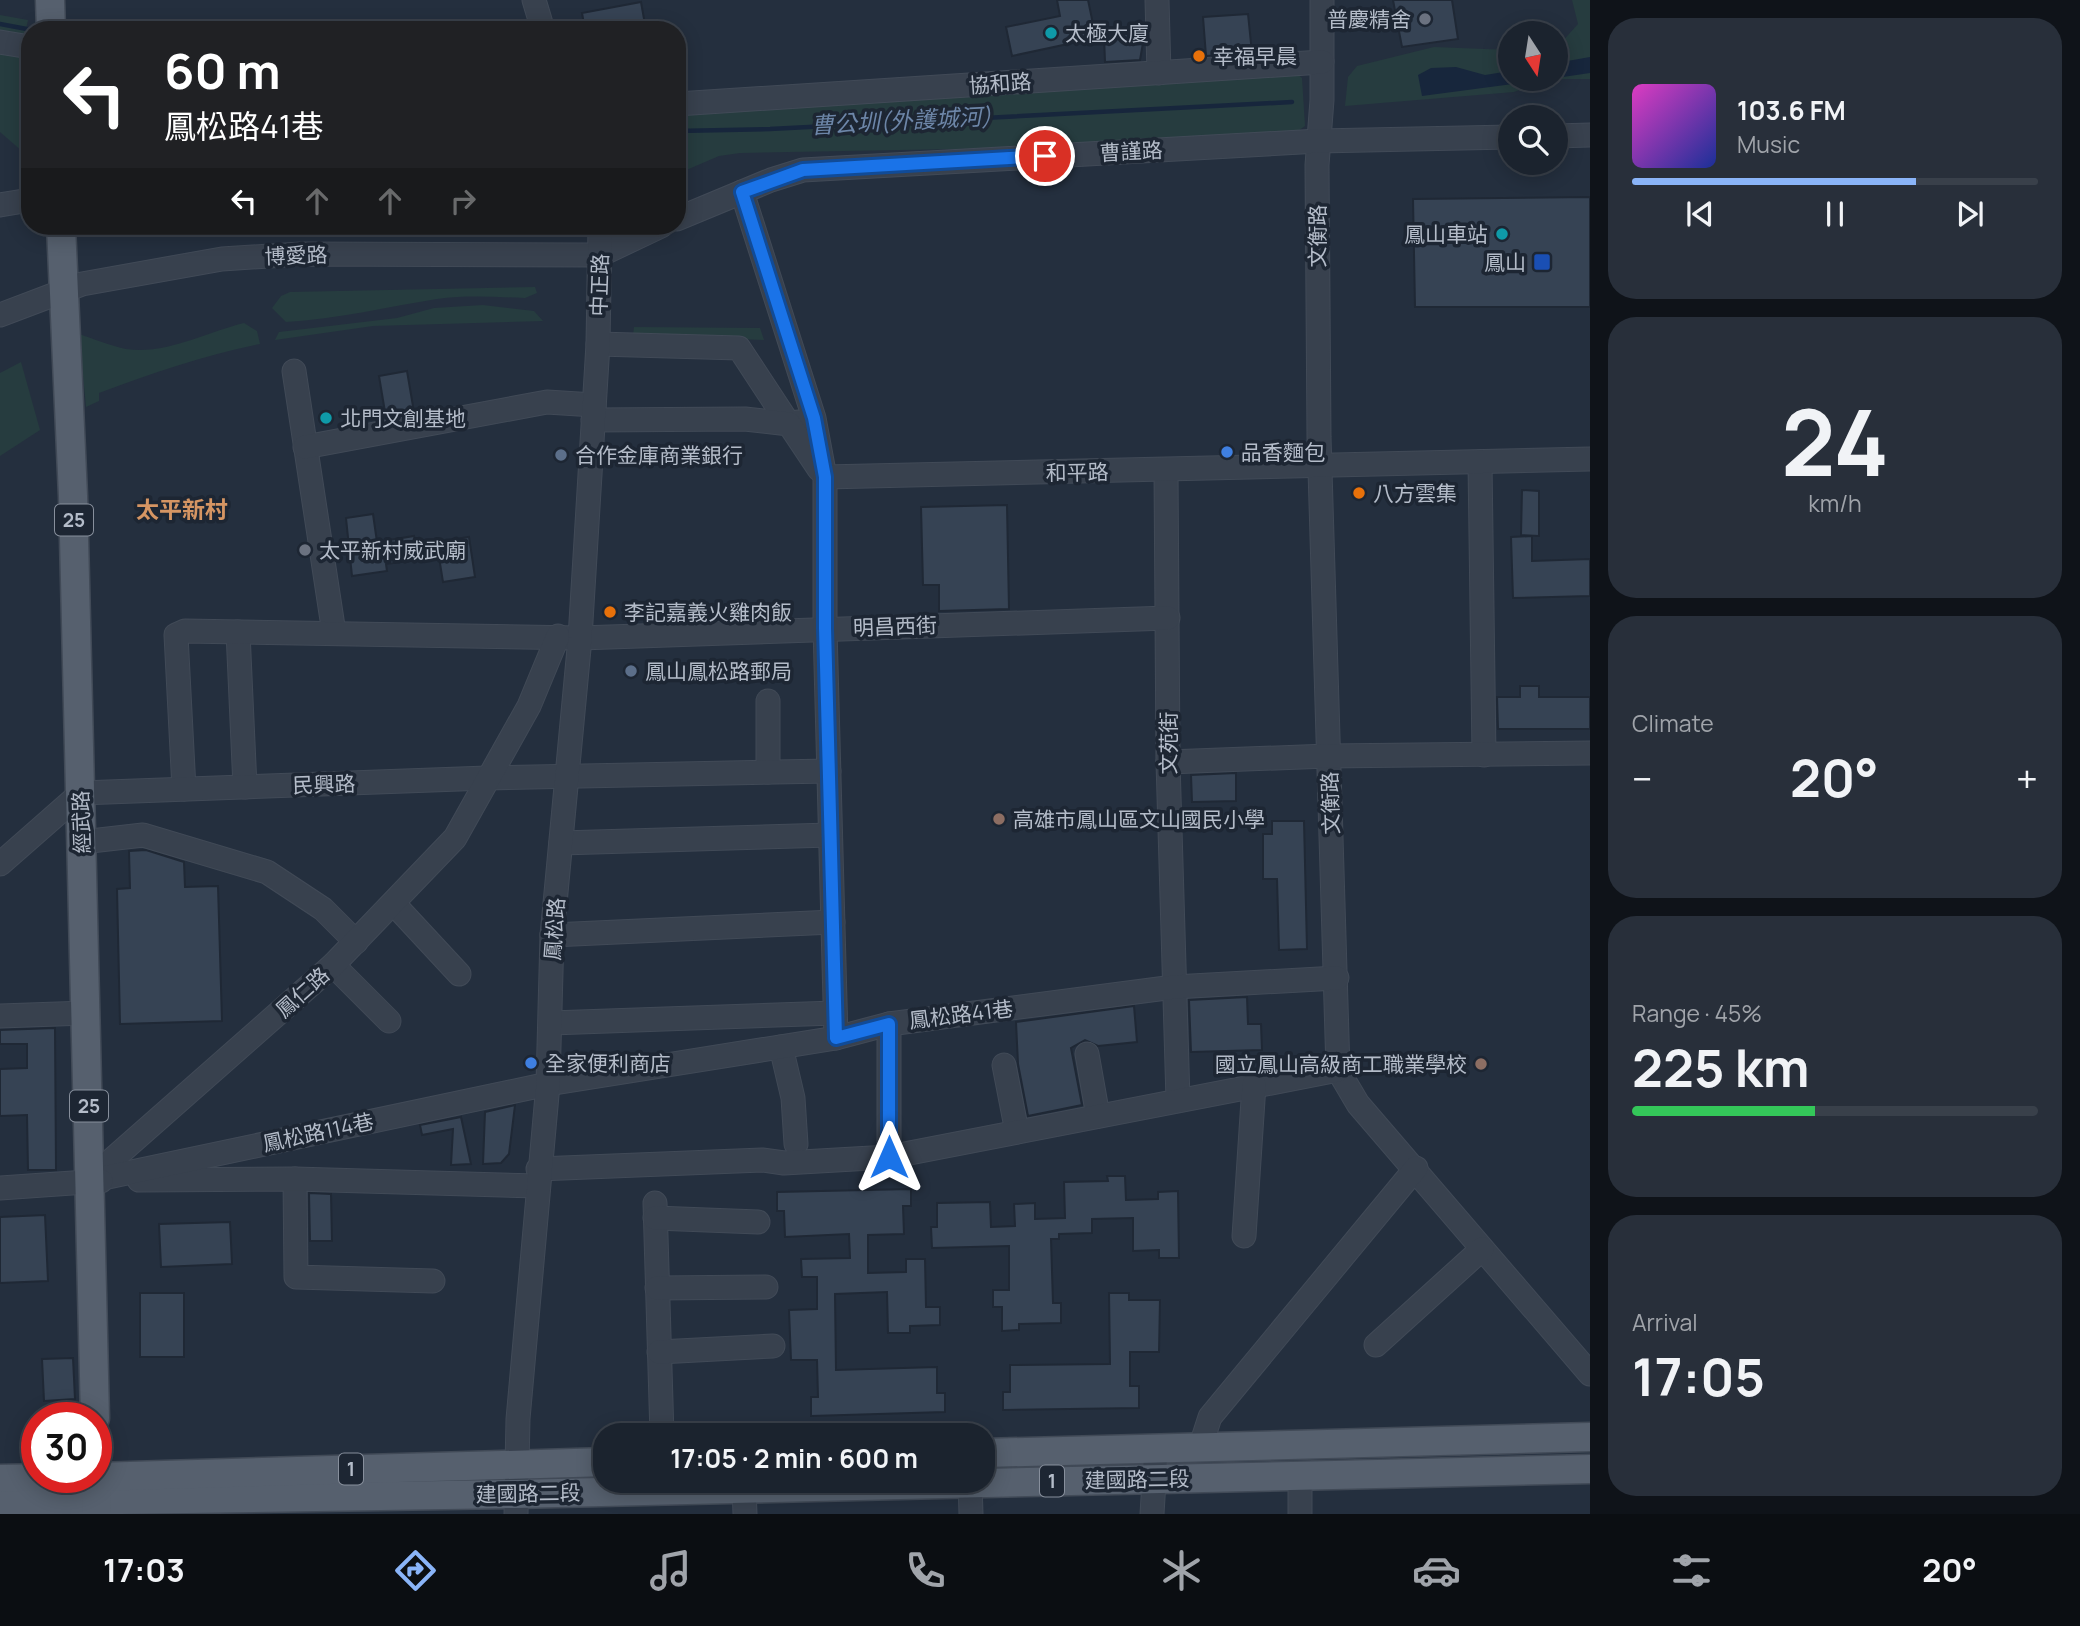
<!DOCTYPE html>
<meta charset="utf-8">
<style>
:root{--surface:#1b232e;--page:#282f3a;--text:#f1f3f6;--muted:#a0a4aa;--line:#39404a;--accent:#8ab4f8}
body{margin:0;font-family:Manrope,"Noto Sans TC",sans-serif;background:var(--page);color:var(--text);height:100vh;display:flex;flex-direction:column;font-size:26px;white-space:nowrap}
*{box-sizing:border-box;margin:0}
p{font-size:23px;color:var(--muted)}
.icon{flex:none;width:38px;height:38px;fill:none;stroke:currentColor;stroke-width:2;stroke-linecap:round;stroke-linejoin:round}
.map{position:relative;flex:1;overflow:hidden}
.drawer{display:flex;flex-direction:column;gap:18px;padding:18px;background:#0f1319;width:490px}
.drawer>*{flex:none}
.top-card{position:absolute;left:21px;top:21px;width:665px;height:214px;border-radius:28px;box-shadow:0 4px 18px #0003,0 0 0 2px var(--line);background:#202124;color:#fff;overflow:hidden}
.needle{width:46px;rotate:168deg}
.controls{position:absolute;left:1498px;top:21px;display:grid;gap:14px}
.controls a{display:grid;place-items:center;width:70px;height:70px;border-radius:50%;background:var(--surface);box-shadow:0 4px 18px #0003,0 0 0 2px var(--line);font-size:35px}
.speed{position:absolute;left:21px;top:1402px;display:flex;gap:14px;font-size:35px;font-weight:700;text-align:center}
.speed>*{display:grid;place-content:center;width:91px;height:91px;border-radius:50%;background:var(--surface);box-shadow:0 4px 18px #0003,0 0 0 2px var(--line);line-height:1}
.speed .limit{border:10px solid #d22;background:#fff;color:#111}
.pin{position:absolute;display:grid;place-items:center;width:60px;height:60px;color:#fff;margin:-30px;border:4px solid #fff;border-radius:50%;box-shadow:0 2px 7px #0007}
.me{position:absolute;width:77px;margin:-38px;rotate:0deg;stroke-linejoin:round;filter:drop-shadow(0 0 5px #0008)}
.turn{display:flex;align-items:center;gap:24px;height:147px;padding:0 28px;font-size:32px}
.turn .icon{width:91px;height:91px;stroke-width:2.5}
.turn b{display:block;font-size:49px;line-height:60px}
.lanes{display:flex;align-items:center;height:66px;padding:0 28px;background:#0003;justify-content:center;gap:35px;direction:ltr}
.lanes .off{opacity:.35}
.big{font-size:52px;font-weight:700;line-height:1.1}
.drawer .tile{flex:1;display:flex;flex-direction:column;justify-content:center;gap:10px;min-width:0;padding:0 24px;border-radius:28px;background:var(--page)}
.drawer .dial{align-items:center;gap:0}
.dial b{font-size:91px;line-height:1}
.song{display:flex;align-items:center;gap:21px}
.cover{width:84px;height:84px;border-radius:10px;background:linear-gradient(135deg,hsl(310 70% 55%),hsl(230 70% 35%))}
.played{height:7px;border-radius:4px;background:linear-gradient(90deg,var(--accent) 70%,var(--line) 70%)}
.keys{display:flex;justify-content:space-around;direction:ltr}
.heat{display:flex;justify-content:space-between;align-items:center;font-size:38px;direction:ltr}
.charge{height:10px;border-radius:5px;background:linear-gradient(90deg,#34c759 45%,var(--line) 0)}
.trip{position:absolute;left:593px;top:1423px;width:402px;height:70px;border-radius:28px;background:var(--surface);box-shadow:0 4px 18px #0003,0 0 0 2px var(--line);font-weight:700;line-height:70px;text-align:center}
.menu{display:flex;height:112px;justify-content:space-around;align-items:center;background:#0b0e12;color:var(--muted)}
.menu .icon{width:49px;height:49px}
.menu .selected{color:var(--accent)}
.menu b{font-size:32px;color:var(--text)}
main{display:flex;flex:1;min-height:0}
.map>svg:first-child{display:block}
</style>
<main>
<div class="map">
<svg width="1590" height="1514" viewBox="0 0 1590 1514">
<rect width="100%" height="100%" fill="#242f3e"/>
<g fill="#263c3f">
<path d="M1572 0H1590V79H1548L1514 92 1345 106 1348 77 1357 66 1434 47 1510 50V79H1556V45L1560 44 1578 24Z"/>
<path d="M0 15 28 20 25 34 0 30Z"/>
<path d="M0 54 30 59V158L0 132Z"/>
<path d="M1295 72 1302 78 1305 126 1295 133 1011 148 740 153 719 156 677 174V115Z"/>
<path d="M535 287 537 293 525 298C496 297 466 295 437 299 386 307 338 319 286 322L272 308 281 296 290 292Z"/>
<path d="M483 305 534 311 543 321 373 326 275 340 279 332 397 318 434 308Z"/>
<path d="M244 323 257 331 260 344C205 355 153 373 99 393V401L86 407 79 334C94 339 111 346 126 349 166 355 207 332 244 323Z"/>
<path d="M634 327 760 328 764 340 633 335Z"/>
<path d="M21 362 40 430 0 456V373Z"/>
</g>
<g fill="#17263c">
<path d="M1590 57V73L1556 78V63Z"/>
<path d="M1456 67 1485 75 1510 71V79H1550L1422 96 1418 75 1431 68Z"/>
</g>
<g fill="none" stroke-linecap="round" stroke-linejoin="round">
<g stroke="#17263c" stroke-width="4.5">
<path d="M0 24 32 30"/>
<path d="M677 131 770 129 1292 102"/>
</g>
</g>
<g fill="#364354" stroke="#1f2835" stroke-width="2">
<path d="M1057 0H1088L1096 38 1012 56 1006 27 1060 16Z"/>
<path d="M1393 0H1452L1458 39 1402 47Z"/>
<path d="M641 2 646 30H585L582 13Z"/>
<path d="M1248 14 1252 53 1206 56 1203 17Z"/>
<path d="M1139 33 1143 43 1140 60 1105 62 1104 36Z"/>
<path d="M1590 197V307H1415L1413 199Z"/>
<path d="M407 371 414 412 386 418 379 376Z"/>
<path d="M1522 490 1539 491V536L1521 535Z"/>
<path d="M1007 505 1009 609 939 611V585H923L921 507Z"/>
<path d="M373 514 377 542 414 536 416 545 469 537 475 577 443 582 439 557 386 564 387 571 352 576 346 518Z"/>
<path d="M1532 536V561L1590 559V596L1513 598 1511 537Z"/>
<path d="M1520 686H1539V697H1590V729H1498L1497 697H1520Z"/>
<path d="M1236 773V801L1192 802 1191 775Z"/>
<path d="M1272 821H1304L1307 949 1279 950 1277 879H1263V834H1272Z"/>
<path d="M146 850 184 862 185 887 218 886 222 1021 120 1024 117 889 130 888 129 851Z"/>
<path d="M1247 997 1248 1024H1261L1262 1050 1191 1052 1189 1000Z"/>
<path d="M1134 1006 1137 1042 1098 1046 1085 1040 1071 1048 1082 1105 1028 1116 1018 1064 1016 1022Z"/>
<path d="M55 1028 56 1170H28L27 1115 0 1116V1069L27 1068V1044H0V1030Z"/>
<path d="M515 1105 509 1154 501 1163 483 1164 485 1112Z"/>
<path d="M461 1117 471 1164 451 1165 453 1129 422 1135 420 1125Z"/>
<path d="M1107 1176H1125L1126 1200 1158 1199V1192L1178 1191 1179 1258H1159V1250L1133 1251V1218L1092 1219V1233L1059 1234V1239H1051L1053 1303H1061V1323L1019 1324V1330L1002 1331V1307H993V1290H1009V1246L932 1248 931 1227H937V1203L990 1202 991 1227 1015 1226 1014 1204 1035 1203V1219L1065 1218 1064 1182 1108 1181Z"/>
<path d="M911 1189V1206H903L904 1234 868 1235V1273L906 1272V1259H925L926 1307H940V1325L910 1326V1333H888L887 1292 835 1294 836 1370 937 1367V1393H945V1412L811 1416V1397H818L817 1360H791L789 1310 817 1309V1277H802L801 1259 850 1258 849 1234 785 1237 784 1211H777V1192Z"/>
<path d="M309 1193 331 1194 332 1241H310Z"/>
<path d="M45 1215 48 1281 0 1283V1217Z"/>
<path d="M230 1222 232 1264 161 1267 159 1224Z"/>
<rect x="140" y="1293" width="44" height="64"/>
<path d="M1109 1293H1129V1300H1160L1159 1352H1130V1386H1139V1408L1003 1410V1392H1010V1365L1110 1364Z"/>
<path d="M73 1358 75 1399 44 1401 42 1359Z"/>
</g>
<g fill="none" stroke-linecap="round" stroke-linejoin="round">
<defs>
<g id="minor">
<path d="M534 0 543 30"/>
<path d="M1157 0 1159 73"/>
<path d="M1322 0V100L1317 165 1319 437 1338 1070 1358 1104 1590 1374"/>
<path d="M0 42 30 47"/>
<path d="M677 104 1322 62"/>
<path d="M1556 136 1590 135"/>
<path d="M742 192 814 418 825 477V628L836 1038"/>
<path d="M0 205 30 200"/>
<path d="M677 219 771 180 803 170 1319 141 1510 137"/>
<path d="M0 315 82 284 222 259 301 254 600 255 661 226"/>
<path d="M598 344 739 348 789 424 798 422"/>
<path d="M294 371 334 633"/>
<path d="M593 420 745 419 789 424 819 469"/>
<path d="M305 447 547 402 594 405"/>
<path d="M1480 462 1484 755"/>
<path d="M1166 470 1168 762 1178 1100"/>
<path d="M825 477 1590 459"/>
<path d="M238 632 245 787"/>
<path d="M768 701V772"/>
<path d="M1168 762 1328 756 1590 753"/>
<path d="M184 789 176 635 185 631 580 638 1168 618"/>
<path d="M82 842 143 835 267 872 323 909 356 942"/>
<path d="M561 843 830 835"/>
<path d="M0 864 81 793 487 778 829 771"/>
<path d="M394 904 459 974"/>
<path d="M552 935 833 922"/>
<path d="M333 965 389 1021"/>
<path d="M0 1016 86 1013"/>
<path d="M551 1023 835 1013"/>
<path d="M781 1047 793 1098 796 1144"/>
<path d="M1087 1054 1098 1116"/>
<path d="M1004 1065 1017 1132"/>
<path d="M889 1157 1338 1070"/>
<path d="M538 1169 762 1160 784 1163 889 1157V1024"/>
<path d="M295 1179 296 1277 433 1281"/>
<path d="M89 1180 333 965 455 838 529 706 558 636"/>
<path d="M139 1180 295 1179 538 1186"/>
<path d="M89 1181 548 1084 836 1038 889 1024 1174 987 1337 978"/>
<path d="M0 1188 101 1181"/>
<path d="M655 1203 662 1435"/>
<path d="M655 1218 758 1222"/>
<path d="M1244 1236 1254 1085"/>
<path d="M657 1288 766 1287"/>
<path d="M1376 1345 1482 1249"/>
<path d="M659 1352 773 1346"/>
<path d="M1200 1448 1210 1417 1416 1168"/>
<path d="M970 1483 971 1514"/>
<path d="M744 1488 745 1514"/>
<path d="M516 1514 518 1419 548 1084 552 935 580 638 598 344 600 226"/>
<path d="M1152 1514 1156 1449"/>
<path d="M1300 1514V1476"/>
</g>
<g id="major">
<path d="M50 0 51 30"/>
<path d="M61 226 73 496 95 1418"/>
<path d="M984 1453 1590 1437"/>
<path d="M0 1479 93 1477"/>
<path d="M0 1506 120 1500 515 1494 1590 1469"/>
<path d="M97 1514 96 1477 606 1462"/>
</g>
</defs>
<use href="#minor" stroke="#414a57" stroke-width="25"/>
<use href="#major" stroke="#414a57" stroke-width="31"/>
<use href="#minor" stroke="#38414e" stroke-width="23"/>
<use href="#major" stroke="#56606e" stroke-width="28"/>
</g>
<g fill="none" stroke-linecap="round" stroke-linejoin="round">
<defs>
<path id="route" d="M889 1157V1024L836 1038 825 628V477L814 418 742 192 803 170 1045 156"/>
</defs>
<use href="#route" stroke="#114b97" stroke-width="18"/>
<use href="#route" stroke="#1a73e8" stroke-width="12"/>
</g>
<g fill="#6b7280" stroke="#1d2633" stroke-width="2.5">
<circle cx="1425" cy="19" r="7"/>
<circle cx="305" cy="550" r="7"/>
</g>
<g fill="#0f9aa8" stroke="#1d2633" stroke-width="2.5">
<circle cx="1051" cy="33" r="7"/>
<circle cx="1502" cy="234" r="7"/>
<circle cx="326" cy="418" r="7"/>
</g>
<g fill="#e8710a" stroke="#1d2633" stroke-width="2.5">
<circle cx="1199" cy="56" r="7"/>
<circle cx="1359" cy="493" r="7"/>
<circle cx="610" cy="612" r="7"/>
</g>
<rect fill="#1a4fb4" stroke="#1d2633" stroke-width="2.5" x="1533" y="253" width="18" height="18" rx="3.5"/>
<g fill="#3f7fe0" stroke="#1d2633" stroke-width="2.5">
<circle cx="1227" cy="452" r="7"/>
<circle cx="531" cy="1063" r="7"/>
</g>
<g fill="#5c6f8a" stroke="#1d2633" stroke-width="2.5">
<circle cx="561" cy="455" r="7"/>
<circle cx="631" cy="671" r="7"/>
</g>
<g fill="#8d6e63" stroke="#1d2633" stroke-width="2.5">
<circle cx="999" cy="819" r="7"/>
<circle cx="1481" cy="1064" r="7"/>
</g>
<g text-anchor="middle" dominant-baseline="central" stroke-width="7" stroke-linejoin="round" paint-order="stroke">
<g fill="#1d2633" stroke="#878f9c" stroke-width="2">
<rect x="55" y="504.5" width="38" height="31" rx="5"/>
<rect x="70" y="1090.5" width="38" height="31" rx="5"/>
<rect x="339" y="1453.5" width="24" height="31" rx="5"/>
<rect x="1040" y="1465.5" width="24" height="31" rx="5"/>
</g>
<g font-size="19" font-weight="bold" fill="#b4bcc9">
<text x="74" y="520">25</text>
<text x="89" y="1106">25</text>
<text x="351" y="1469">1</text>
<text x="1052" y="1481">1</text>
</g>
<g font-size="21" fill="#b4bcc9" stroke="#1d2633" text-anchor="start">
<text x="1411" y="19" text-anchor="end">普慶精舍</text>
<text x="1065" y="33">太極大廈</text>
<text x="1213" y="56">幸福早晨</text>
<text x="1488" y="234" text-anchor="end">鳳山車站</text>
<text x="1526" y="262" text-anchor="end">鳳山</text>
<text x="340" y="418">北門文創基地</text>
<text x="1241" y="452">品香麵包</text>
<text x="575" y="455">合作金庫商業銀行</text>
<text x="1373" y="493">八方雲集</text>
<text x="319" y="550">太平新村威武廟</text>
<text x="624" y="612">李記嘉義火雞肉飯</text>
<text x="645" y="671">鳳山鳳松路郵局</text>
<text x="1013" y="819">高雄市鳳山區文山國民小學</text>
<text x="545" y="1063">全家便利商店</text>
<text x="1467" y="1064" text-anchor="end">國立鳳山高級商工職業學校</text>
</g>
<g font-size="21" fill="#b4bcc9" stroke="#1d2633">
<text transform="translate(1000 83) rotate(-4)">協和路</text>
<text transform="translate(1131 151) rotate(-3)">曹謹路</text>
<text transform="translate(1317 236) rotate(-90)">文衡路</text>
<text transform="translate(296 255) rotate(-2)">博愛路</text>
<text transform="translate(599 285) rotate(-88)">中正路</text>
<text transform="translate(1077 472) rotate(-1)">和平路</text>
<text transform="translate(895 626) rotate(-2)">明昌西街</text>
<text transform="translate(1168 743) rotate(-90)">文苑街</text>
<text transform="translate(324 784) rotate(-2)">民興路</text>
<text transform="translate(1330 803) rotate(-92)">文衡路</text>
<text transform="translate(81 822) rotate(-92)">經武路</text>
<text transform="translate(554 929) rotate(-86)">鳳松路</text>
<text transform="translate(302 992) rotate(-42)">鳳仁路</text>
<text transform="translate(961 1014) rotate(-7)">鳳松路41巷</text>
<text transform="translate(318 1132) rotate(-12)">鳳松路114巷</text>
<text transform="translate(1137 1479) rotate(-1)">建國路二段</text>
<text transform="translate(528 1493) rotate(-1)">建國路二段</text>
</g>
<g font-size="23" font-style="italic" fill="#6d86a8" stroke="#1d2633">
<text transform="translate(901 120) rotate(-3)">曹公圳(外護城河)</text>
</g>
<g font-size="23" font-weight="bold" fill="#d59563" stroke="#1d2633">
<text x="182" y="509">太平新村</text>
</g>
</g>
</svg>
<div class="controls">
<a><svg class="needle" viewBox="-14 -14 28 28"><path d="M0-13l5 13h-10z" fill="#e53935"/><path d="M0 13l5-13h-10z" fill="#a0a4aa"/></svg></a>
<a><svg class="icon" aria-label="search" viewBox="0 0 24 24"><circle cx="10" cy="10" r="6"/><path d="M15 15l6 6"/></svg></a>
</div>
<div class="speed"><div class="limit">30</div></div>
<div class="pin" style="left:1045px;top:156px;background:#d93025"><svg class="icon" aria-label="arrive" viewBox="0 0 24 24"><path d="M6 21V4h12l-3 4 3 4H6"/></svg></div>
<svg class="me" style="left:889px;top:1157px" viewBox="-20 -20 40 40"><path d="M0-17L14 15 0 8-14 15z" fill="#1a73e8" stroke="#fff" stroke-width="4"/></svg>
<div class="trip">17:05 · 2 min · 600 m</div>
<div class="top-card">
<div class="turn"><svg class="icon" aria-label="left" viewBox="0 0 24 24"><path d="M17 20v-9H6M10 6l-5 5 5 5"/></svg><div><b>60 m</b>鳳松路41巷</div></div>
<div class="lanes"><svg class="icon" aria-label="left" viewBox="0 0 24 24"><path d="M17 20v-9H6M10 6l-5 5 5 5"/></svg><svg class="icon off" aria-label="ahead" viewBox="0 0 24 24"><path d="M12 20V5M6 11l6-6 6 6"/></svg><svg class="icon off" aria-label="ahead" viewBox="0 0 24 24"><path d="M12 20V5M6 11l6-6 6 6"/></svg><svg class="icon off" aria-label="right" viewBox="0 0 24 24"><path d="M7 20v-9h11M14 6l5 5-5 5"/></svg></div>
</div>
</div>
<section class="drawer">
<div class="tile">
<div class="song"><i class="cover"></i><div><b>103.6 FM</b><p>Music</p></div></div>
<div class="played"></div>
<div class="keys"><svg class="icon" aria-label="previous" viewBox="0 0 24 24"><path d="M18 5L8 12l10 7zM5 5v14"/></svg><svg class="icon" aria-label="pause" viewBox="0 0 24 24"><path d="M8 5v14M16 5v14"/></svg><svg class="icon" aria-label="next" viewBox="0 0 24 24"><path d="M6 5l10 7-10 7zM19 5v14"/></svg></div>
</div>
<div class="tile dial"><b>24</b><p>km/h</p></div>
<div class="tile"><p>Climate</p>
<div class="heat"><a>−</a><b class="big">20°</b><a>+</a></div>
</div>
<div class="tile"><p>Range · 45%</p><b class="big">225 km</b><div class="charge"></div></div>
<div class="tile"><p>Arrival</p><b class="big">17:05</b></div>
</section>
</main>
<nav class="menu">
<b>17:03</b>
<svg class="icon selected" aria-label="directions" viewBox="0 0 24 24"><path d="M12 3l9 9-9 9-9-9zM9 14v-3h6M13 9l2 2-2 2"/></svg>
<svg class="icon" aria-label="music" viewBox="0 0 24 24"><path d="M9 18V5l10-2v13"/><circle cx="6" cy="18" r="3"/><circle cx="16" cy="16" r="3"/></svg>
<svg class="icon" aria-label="phone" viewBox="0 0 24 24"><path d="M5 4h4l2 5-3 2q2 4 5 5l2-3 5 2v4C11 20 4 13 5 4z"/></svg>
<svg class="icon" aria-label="climate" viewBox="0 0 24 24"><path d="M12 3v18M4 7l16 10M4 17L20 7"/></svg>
<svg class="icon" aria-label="car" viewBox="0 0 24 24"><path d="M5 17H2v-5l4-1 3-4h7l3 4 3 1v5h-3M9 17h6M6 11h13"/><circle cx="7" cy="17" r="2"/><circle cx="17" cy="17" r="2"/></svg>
<svg class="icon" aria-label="filters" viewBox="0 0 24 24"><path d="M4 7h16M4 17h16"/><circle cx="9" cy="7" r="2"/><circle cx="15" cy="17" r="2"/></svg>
<b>20°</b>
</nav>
